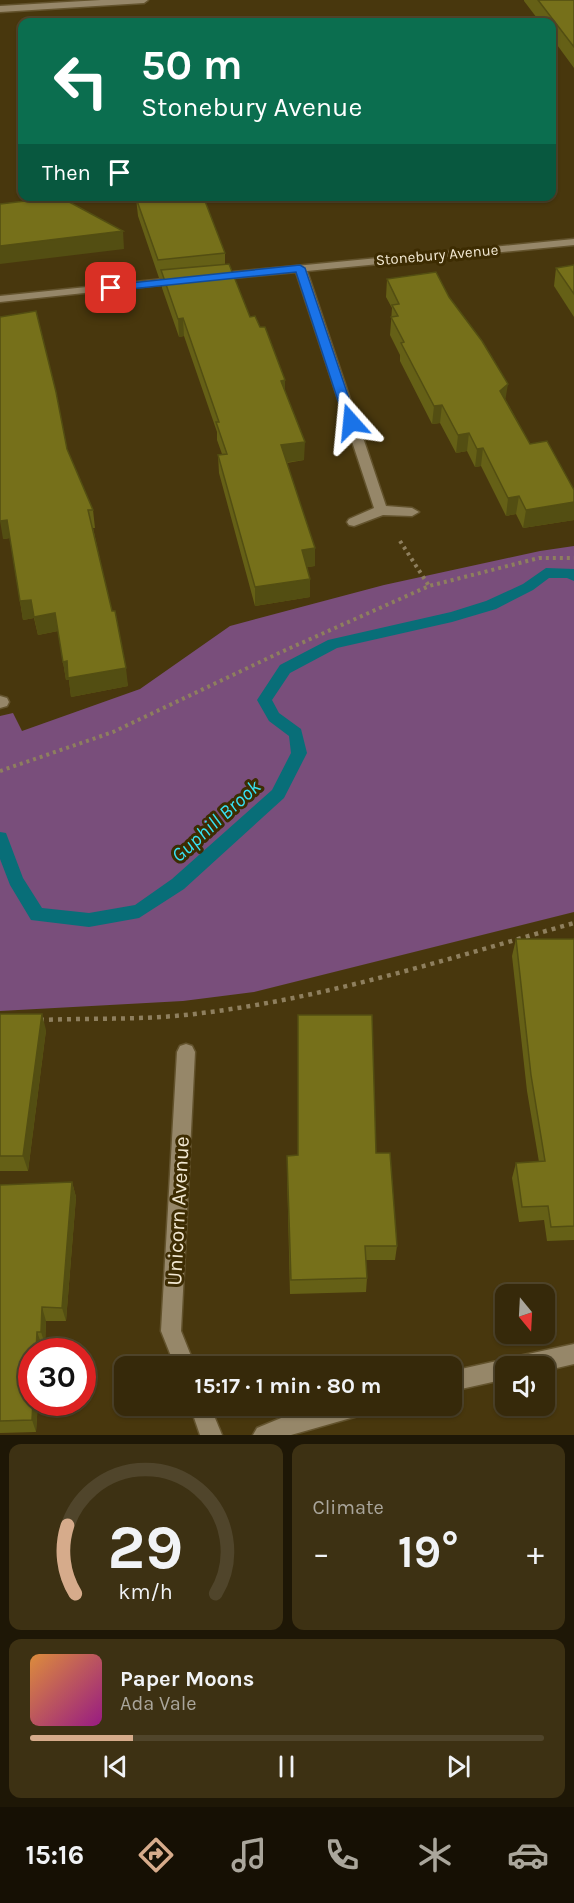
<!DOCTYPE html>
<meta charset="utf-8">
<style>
:root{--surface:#36290a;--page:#3d3113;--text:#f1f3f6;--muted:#aaa69c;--line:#50452b;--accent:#d6ab8b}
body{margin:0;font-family:Karla,sans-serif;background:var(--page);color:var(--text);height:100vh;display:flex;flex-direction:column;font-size:22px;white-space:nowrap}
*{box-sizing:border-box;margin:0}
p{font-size:20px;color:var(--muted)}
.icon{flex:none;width:33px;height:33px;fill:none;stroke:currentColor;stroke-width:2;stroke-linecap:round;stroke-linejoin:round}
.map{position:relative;height:1435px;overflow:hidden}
.drawer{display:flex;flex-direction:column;gap:9px;padding:9px;background:#1e1706;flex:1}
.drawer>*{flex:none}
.hud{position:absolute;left:18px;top:18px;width:538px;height:183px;border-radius:12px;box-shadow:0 2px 4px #0004,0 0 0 2px var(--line);background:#0b6e4f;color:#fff;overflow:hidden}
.needle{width:39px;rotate:162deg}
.fabs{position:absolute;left:495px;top:1284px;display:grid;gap:12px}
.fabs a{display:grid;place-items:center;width:60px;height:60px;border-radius:12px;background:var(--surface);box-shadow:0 2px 4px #0004,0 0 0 2px var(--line);font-size:30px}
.speed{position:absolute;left:18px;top:1338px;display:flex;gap:12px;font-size:30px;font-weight:700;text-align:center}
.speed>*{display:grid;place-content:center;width:78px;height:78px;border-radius:50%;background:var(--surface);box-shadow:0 2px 4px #0004,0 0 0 2px var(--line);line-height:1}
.speed .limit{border:9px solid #d22;background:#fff;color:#111}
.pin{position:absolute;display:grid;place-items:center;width:51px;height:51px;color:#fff;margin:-26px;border-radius:12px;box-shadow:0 3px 9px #0006}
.me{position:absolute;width:66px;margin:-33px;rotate:342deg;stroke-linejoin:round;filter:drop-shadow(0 0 4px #0008)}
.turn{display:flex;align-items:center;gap:21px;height:126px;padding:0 24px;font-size:27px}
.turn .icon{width:78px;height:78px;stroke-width:2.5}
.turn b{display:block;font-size:42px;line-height:51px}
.then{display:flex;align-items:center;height:57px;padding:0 24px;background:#0003;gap:12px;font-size:22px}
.big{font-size:45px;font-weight:700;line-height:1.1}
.drawer .widget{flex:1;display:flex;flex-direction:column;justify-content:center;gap:9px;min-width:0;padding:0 21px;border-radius:12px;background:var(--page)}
.drawer .dial{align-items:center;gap:0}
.dial svg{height:156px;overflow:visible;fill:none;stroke:var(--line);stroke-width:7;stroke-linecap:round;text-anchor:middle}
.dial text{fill:var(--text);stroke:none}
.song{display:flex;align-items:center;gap:18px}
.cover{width:72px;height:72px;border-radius:9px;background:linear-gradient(135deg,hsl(30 70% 55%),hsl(310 70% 35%))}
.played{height:6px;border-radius:3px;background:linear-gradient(90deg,var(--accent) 20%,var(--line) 20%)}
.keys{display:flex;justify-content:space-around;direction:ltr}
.heat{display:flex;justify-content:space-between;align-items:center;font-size:33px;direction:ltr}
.drawer .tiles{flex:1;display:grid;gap:9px;grid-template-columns:1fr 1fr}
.widget:last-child{grid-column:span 2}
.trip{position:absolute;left:114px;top:1356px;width:348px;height:60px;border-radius:12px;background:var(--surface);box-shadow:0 2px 4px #0004,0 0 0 2px var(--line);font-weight:700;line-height:60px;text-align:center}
.tab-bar{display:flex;height:96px;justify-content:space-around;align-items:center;background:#161004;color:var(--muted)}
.tab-bar .icon{width:42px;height:42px}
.tab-bar .current{color:var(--accent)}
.tab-bar b{font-size:27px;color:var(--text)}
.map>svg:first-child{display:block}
</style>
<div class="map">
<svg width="574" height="1435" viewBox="0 0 574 1435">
<rect width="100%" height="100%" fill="#48370d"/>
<path fill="#794e7b" d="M574 546V912L254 992 183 1001 0 1011V716L13 713 22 731 140 689 230 626 384 585 540 551Z"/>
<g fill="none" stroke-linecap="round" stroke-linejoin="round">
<path fill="#086e78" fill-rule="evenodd" d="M546 568 574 569V581L567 578H549L533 590 496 609 452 622 337 648 290 673 272 700 279 713 301 729 307 753 284 798 184 889 139 918 89 927 31 920 10 885 0 859V832L6 833 23 878 42 908 89 913 135 905 172 879 272 790 291 753 289 736 269 721 257 700 280 665 328 640 451 612 486 601 523 584Z"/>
<defs>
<g id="minor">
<path d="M101 0H148L144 3 0 12V6Z"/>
<path d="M574 239V245L307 271 386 506 412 508 419 512 412 516 383 515 354 526 349 525 347 522 349 519 374 508 296 272 213 280 207 277 213 274Z"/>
<path d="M183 277 187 278V282L0 302V296Z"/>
<path d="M0 696 7 698 9 702 7 706 0 708Z"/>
<path d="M186 1044 192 1046 195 1052 181 1331 195 1366H175L161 1331 177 1052 180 1046Z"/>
<path d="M574 1344V1364L544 1371V1366H506V1379L452 1391V1371L506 1359 511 1361 519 1356Z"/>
<path d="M190 1406H210L222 1435H200Z"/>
<path d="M322 1406H368L365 1413 358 1416 291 1435H253L257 1428 286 1416Z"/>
</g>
</defs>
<use href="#minor" stroke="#63532d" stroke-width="3"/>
<g stroke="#8e7f5e" stroke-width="4" stroke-dasharray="3 4" stroke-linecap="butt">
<path d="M400 541 429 586"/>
<path d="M0 771 113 732 279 653 429 586 539 558H574"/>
</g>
<path stroke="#8e7f5e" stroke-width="4.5" stroke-dasharray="4 5" stroke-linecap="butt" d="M40 1020C88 1018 137 1020 185 1015 318 1001 447 959 574 923"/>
<use href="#minor" fill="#968769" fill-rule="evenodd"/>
</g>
<g fill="#656016">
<path d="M524 0H574V68L552 38V22H540L524 1Z"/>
<path d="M136 198 225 253V264L285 391 304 460 287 463 315 548V566L307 567 310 579V597L255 606 219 473 218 455 222 454 217 440V432L184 336 179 337 162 288V278H159L138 216Z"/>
<path d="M574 265V317L554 286 556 268Z"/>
<path d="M387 279 449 297 530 444 574 490V520L523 528 516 514 506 516 481 466 475 467 467 451 456 453 440 423 432 424 400 361V355L390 335 392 308 386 297Z"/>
<path d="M67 449 93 510 95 528H93L128 686 71 697 69 680H66L58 631 38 635 34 618 23 620 10 538 3 539Z"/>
<path d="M516 939H574V1240L547 1241 544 1220 519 1222 512 1178 516 1163 539 1162 527 1091 512 956Z"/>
<path d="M0 1014 46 1030 28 1171H0Z"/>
<path d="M376 1153 397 1246 395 1260H366L367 1278 366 1292 290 1294 287 1171 297 1155Z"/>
<path d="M72 1182 76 1197 66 1321H46L45 1345H42L32 1402H38L36 1432 0 1433V1185Z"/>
</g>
<g fill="#534e12">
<path d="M123 231 124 249 0 264V246Z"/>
<path d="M183 318 184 336 179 337 178 319Z"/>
<path d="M285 380V398L281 381Z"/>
<path d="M508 384 505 402 500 391Z"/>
<path d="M442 405 440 423 432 424 434 406Z"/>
<path d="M469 433 467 451 456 453 458 435Z"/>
<path d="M305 442 304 460 281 463V445Z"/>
<path d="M483 448 481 466 475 467 477 449Z"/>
<path d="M519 496 516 514 506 516 508 498Z"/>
<path d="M574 502V520L523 528 526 510Z"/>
<path d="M7 520 10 538 3 539 0 521Z"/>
<path d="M315 548V566L301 568 302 550Z"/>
<path d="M310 579V597L255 606V587Z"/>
<path d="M31 600 34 618 23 620 20 601Z"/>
<path d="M55 613 58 631 38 635 34 617Z"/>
<path d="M67 661 126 668 128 686 71 697 69 680H66L63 662Z"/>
<path d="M42 1014 46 1030 28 1171 23 1156Z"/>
<path d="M72 1182 76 1197 66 1321 62 1308Z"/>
<path d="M42 1307 46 1321 45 1345 41 1332Z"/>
<path d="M37 1332 42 1345 41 1352H36Z"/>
<path d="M33 1402H38L36 1432 32 1420Z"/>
</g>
<g fill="#76701a" stroke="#534e12" stroke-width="1.5">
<path d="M538 0H574V47Z"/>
<path d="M149 196H203L225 253 158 260 136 198Z"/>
<path d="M60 197 123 231 0 246V204Z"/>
<path d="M229 264 250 317 255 316 260 327H265L285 380 281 381 305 442 281 445 315 548 302 550 310 579 255 587 218 455 227 454 216 422H219L183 318 178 319 161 270Z"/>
<path d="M574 265V294L556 268Z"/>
<path d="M436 272 449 297 482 341 508 384 500 391 530 444 547 441 574 490V502L526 510 519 496 508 498 483 448 477 449 469 433 458 435 442 405 434 406 401 343 404 342 391 317 398 316 392 305 399 304 387 279Z"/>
<path d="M36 311 56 392 67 449 93 510H88L112 611H115L126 668 68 678 67 661 63 662 55 613 34 617 31 600 20 601 7 520 0 521V317Z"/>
<path d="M516 939H574V1226L551 1227 548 1206 522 1207 516 1163 545 1161 531 1075Z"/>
<path d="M0 1014H42L23 1156H0Z"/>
<path d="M298 1015H372L376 1153H390L397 1246H365L367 1278 291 1280 287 1156 298 1155Z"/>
<path d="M72 1182 62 1308 42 1307 41 1332H37L36 1352H32V1402H33L32 1420 0 1421V1185Z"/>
</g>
<path fill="#1a73e8" stroke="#114b97" stroke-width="1.5" d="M300 265 305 268 357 422 355 424 351 426 345 422 296 272 111 291 106 288 111 285Z"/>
<g text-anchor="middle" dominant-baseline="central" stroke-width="6" stroke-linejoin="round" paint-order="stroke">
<g font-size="15" fill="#f2e8d2" stroke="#3d2c02">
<text transform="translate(437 255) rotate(-5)">Stonebury Avenue</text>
</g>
<g font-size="20" font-style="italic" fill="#37e2f3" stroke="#3d2c02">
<text transform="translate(216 821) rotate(-42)">Guphill Brook</text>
</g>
<g font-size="21" fill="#f2e8d2" stroke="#3d2c02">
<text transform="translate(178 1211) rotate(-87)">Unicorn Avenue</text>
</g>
</g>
</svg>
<div class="fabs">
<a><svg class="needle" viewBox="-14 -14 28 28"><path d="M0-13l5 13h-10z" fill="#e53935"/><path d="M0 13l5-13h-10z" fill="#aaa69c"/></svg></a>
<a><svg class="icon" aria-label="sound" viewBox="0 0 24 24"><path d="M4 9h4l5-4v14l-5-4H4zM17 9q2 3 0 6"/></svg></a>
</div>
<div class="speed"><div class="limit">30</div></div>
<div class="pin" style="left:111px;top:288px;background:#d93025"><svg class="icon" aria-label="arrive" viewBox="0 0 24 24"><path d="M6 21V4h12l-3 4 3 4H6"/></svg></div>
<svg class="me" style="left:351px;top:422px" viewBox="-20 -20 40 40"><path d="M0-17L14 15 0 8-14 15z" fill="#1a73e8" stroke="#fff" stroke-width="4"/></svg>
<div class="trip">15:17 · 1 min · 80 m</div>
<div class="hud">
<div class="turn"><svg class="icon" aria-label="left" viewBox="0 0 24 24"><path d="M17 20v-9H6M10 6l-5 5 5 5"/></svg><div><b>50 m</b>Stonebury Avenue</div></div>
<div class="then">Then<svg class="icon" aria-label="arrive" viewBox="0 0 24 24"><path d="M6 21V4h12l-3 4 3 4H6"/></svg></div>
</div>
</div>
<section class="drawer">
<div class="tiles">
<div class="widget dial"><svg viewBox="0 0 100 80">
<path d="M14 69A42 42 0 1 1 86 69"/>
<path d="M14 69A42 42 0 0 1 10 34" stroke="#d6ab8b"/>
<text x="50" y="56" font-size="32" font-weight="700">29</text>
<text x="50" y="72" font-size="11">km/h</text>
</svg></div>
<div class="widget"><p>Climate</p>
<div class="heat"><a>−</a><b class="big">19°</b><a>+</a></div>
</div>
<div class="widget">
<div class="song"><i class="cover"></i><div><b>Paper Moons</b><p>Ada Vale</p></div></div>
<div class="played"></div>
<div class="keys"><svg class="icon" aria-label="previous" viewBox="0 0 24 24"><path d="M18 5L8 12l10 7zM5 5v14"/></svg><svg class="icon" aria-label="pause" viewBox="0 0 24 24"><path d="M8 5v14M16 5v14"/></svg><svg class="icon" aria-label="next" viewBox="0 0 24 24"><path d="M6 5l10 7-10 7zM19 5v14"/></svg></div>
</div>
</div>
</section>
<nav class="tab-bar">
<b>15:16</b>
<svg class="icon current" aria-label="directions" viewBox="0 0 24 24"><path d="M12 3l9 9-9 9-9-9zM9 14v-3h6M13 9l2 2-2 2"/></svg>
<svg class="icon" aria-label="music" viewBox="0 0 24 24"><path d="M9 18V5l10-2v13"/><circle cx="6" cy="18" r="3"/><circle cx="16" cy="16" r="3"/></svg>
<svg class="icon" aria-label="phone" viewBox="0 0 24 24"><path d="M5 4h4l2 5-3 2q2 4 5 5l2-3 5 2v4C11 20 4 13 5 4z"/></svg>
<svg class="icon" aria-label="climate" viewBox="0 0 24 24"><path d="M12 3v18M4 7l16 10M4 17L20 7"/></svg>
<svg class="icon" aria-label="car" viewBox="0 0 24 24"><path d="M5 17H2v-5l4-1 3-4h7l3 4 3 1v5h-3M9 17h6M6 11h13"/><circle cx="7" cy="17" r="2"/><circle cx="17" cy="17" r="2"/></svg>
</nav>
